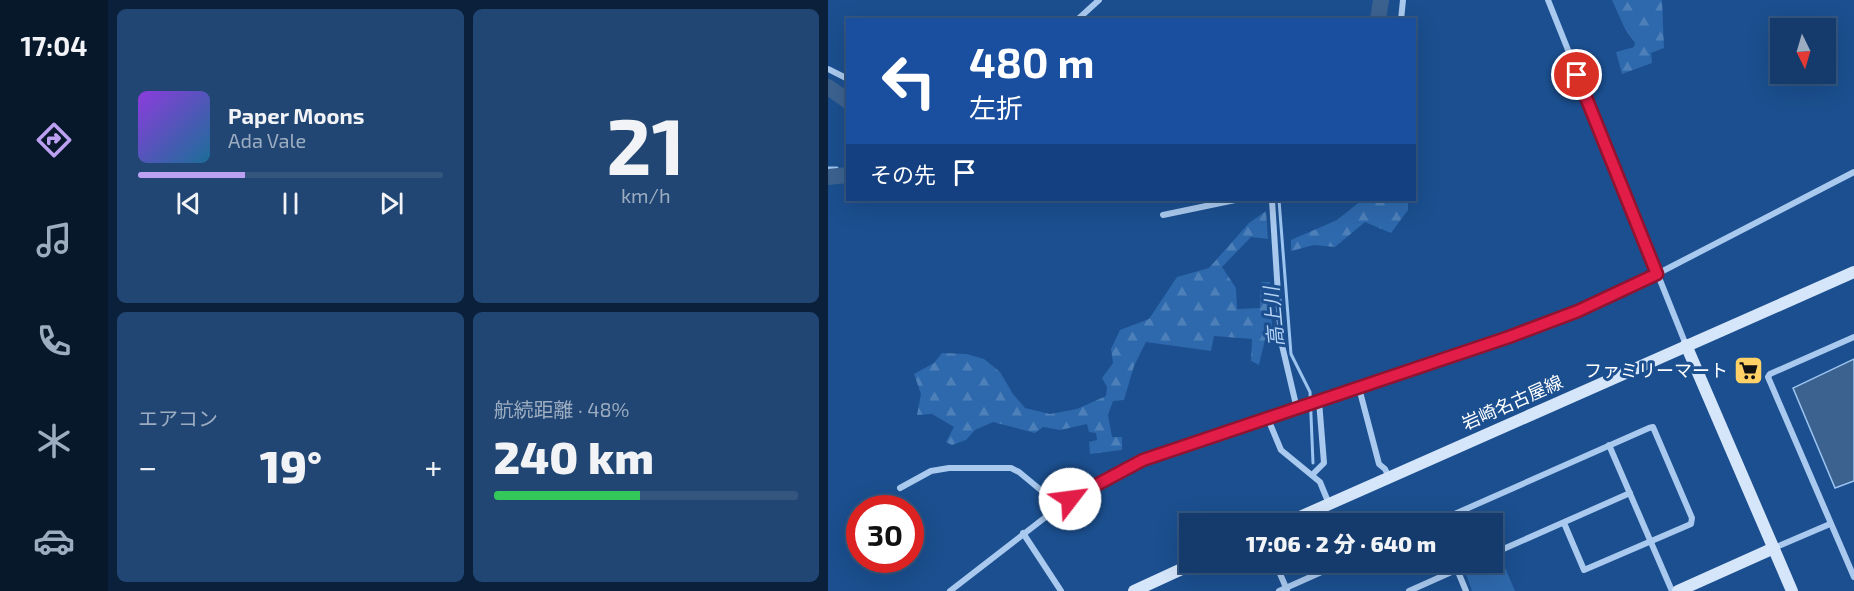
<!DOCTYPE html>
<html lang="ja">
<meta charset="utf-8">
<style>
:root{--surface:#143b6b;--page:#214673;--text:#f1f3f6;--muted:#9dadc1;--line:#33557e;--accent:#bca0f2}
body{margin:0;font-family:"Exo 2","Noto Sans JP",sans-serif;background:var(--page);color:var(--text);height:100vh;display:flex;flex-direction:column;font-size:22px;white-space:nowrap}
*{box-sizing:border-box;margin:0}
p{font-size:20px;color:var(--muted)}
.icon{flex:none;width:33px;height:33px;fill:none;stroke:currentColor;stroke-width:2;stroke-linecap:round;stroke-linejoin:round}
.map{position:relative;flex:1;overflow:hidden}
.details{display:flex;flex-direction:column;gap:9px;padding:9px;background:#0b203b;width:720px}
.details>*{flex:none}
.banner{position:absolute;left:18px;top:18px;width:570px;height:183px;border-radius:0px;box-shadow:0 6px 24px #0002,0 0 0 2px var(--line);background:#1a4fa0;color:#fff;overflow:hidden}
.needle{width:39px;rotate:175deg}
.controls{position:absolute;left:942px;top:18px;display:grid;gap:12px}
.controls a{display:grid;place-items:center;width:66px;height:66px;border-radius:0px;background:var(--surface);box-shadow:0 6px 24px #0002,0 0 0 2px var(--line);font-size:30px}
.speed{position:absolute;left:18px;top:495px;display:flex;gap:12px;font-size:30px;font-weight:700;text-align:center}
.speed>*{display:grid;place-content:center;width:78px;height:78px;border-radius:50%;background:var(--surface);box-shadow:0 6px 24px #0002,0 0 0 2px var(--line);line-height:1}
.speed .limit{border:9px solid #d22;background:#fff;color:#111}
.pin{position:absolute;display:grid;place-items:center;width:51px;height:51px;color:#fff;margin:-26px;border:3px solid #fff;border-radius:50%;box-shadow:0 2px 6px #0007}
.me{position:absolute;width:66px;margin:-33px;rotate:60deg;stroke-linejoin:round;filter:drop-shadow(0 0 4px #0008)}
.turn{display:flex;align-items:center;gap:21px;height:126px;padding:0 24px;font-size:27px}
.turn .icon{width:78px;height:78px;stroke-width:2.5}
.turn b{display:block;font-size:42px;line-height:51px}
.then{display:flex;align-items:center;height:57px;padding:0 24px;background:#0003;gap:12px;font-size:22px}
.big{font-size:45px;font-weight:800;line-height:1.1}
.details .card{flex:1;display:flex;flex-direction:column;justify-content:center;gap:9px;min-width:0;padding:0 21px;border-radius:9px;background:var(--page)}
.details .dial{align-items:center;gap:0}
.dial b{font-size:78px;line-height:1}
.song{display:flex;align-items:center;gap:18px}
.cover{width:72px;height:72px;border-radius:9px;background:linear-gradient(135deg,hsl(270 70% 55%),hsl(200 70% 35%))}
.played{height:6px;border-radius:3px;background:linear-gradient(90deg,var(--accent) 35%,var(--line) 35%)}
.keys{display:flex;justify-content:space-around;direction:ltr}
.heat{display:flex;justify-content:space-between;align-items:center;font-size:33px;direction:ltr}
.charge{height:9px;border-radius:4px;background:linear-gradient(90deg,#34c759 48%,var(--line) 0)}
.details .tiles{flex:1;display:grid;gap:9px;grid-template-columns:repeat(2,1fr)}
.trip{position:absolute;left:351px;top:513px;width:324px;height:60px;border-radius:0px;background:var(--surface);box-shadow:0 6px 24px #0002,0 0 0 2px var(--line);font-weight:800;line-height:60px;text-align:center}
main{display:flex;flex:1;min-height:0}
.menu{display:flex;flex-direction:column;width:108px;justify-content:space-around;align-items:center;background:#08182b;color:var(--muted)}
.menu .icon{width:42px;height:42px}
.menu .on{color:var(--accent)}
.menu b{font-size:27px;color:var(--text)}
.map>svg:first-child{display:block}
</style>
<main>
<nav class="menu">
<b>17:04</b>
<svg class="icon on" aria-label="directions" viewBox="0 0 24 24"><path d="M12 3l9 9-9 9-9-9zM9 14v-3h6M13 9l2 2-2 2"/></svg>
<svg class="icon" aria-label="music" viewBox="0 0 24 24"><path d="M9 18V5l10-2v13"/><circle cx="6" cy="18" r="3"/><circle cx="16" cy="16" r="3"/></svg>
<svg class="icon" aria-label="phone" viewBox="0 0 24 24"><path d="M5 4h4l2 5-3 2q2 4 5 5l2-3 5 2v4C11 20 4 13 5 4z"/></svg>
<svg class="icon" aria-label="climate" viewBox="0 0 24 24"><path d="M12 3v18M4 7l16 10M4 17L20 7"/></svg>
<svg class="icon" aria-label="car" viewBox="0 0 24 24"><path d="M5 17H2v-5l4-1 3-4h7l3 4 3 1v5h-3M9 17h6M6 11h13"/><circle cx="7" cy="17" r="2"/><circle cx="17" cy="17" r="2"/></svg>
</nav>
<section class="details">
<div class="tiles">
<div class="card">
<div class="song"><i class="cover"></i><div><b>Paper Moons</b><p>Ada Vale</p></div></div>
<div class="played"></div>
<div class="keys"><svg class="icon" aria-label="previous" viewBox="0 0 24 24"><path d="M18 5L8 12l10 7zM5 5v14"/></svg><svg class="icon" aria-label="pause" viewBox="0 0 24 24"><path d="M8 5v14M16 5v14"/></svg><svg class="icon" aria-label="next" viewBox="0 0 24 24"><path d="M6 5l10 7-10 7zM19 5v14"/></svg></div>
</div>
<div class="card dial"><b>21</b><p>km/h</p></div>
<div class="card"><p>エアコン</p>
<div class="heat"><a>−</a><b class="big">19°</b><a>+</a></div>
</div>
<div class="card"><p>航続距離 · 48%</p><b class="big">240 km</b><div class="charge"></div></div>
</div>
</section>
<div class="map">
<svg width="1026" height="591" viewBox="0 0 1026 591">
<defs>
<pattern id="forest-firs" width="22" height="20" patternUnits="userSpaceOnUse" patternTransform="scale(1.5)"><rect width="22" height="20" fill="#2e69ad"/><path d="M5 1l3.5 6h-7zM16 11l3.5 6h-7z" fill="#4d80b9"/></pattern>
</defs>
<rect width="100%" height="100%" fill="#1b4f8f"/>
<g fill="url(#forest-firs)">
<path d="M784 0H834L836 48 823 53 824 63 794 74 788 52 806 47 807 43 797 29Z"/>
<path d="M534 200H577L580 203V210L563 233 537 222 507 247 486 245 463 251V240L509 220Z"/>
<path d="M438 211 440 239 423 237 394 267 408 288 409 309 432 308 433 282H442L444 329 438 335 431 365 423 361 424 339 386 336 383 351 318 342 306 366 296 400 285 401 280 415 284 437H294V450L262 454 261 442 269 440 268 433 261 432 259 424 232 430 215 427 207 433 165 422 147 430 138 440 124 445 118 442 126 427 104 414 89 415 93 394 86 374 106 363 114 353 139 354 156 359 172 372 185 394 197 408 222 414 249 409 278 396 279 387 274 378 285 363 283 349 292 330 321 319 349 277 381 268 421 223Z"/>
</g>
<path fill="#2e69ad" d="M671 554 687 591H644L637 571 654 563 664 562 665 557Z"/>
<path fill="#3c6290" stroke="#9cc4f0" stroke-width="1.5" d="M1026 359V481L1007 488 965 388Z"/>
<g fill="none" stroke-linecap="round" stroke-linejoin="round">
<g stroke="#9cc4f0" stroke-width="3">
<path d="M0 168H9L12 175"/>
<path d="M451 200 463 354 482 392 485 463"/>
</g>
<g stroke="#3c6290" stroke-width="16">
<path d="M550 20 553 0"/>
<path d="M0 87 20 101"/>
<path d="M0 177 20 175"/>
</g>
<g stroke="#a9c9ee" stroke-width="6">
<path d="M720 0 858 345"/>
<path d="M249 20 271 0"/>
<path d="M573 20 575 0"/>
<path d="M0 69 20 79"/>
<path d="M444 200 453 341 469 409"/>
<path d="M335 215 407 200"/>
<path d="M1026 337 942 374 940 377 1026 577"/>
<path d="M531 388 551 464 557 469 561 477"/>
<path d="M440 419 453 450 492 482 501 504"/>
<path d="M781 445 844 591"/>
<path d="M484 475 496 463 491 401"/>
<path d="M72 488 103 471 121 468H183L191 472 232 506"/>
<path d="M604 524 821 428 825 427 864 518 863 524 756 570 736 523"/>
<path d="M195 533 233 591"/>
<path d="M946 548 1002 524"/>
<path d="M664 554 802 493"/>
<path d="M447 562 459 590"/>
<path d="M626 562 638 591"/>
<path d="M122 591 232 506 253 492 315 460 440 419 750 311 829 274 1026 172"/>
<path d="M451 591 516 562"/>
<path d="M581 591 646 562"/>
</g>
<g stroke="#d6e6fa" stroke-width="12">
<path d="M858 345 964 591"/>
<path d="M456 524 1026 272"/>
<path d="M306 591 369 562"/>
<path d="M850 591 946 548"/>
</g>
</g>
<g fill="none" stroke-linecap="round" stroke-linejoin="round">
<defs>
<path id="route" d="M242 499 315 460 681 337 750 311 829 274 749 75"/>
</defs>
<use href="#route" stroke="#92132f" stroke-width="15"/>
<use href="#route" stroke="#e11d48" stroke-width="10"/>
</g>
<defs>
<symbol id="supermarket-square" viewBox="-11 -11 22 22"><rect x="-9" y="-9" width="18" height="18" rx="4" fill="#ffd166" stroke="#1b4f8f"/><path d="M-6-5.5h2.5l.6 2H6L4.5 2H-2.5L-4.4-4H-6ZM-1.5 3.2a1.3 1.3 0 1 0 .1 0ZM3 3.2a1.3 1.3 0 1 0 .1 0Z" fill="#111"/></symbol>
</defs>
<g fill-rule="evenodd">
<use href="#supermarket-square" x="904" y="354" width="33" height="33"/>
</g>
<g text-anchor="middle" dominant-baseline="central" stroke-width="6" stroke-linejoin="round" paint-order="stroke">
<g font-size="18" fill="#fff" stroke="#1b4f8f" text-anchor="end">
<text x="900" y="370">ファミリーマート</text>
</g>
<g font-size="18" fill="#fff" stroke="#1b4f8f">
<text transform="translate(684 402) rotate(-24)">岩崎名古屋線</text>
</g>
<g font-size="20" font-style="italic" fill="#b5d3f5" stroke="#1b4f8f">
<text transform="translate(445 317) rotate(-95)">高上川</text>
</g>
</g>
</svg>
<div class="controls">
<a><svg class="needle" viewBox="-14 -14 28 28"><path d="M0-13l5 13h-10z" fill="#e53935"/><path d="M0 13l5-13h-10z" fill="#9dadc1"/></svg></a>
</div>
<div class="speed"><div class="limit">30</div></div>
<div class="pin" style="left:749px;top:75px;background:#d93025"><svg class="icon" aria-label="arrive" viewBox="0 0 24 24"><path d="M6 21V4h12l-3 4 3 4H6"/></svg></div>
<svg class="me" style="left:242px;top:499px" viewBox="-20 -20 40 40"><circle r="19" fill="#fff"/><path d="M0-13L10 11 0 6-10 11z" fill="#e11d48"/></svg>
<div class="trip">17:06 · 2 分 · 640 m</div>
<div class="banner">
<div class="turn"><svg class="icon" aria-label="left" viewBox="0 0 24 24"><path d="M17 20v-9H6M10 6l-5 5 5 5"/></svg><div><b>480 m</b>左折</div></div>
<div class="then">その先<svg class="icon" aria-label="arrive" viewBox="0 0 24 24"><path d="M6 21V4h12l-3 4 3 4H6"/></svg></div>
</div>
</div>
</main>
